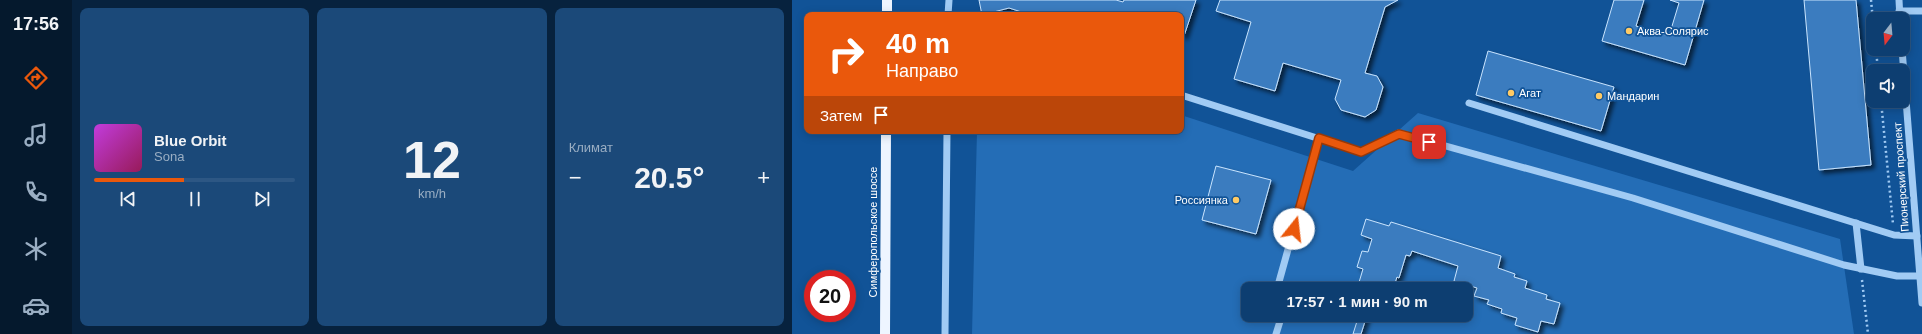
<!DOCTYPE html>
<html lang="ru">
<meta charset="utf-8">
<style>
:root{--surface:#0d3e71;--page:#1b4979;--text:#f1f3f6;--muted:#9aaec3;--line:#2d5784;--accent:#ea580c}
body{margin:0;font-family:Arial,sans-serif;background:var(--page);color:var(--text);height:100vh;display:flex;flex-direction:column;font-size:15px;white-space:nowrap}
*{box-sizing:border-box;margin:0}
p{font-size:13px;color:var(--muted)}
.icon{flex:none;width:22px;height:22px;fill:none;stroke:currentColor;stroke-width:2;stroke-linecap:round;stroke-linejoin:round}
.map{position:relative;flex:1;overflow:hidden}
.side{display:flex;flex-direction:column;gap:8px;padding:8px;background:#07223e;width:720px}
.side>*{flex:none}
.guide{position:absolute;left:12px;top:12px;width:380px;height:122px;border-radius:8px;box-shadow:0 2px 10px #0003,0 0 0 1px var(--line);background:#ea580c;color:#fff;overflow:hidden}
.needle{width:26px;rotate:196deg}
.buttons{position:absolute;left:1074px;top:12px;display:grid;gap:8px}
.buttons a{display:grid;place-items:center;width:44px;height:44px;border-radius:8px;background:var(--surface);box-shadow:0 2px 10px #0003,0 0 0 1px var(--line);font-size:20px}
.speed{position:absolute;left:12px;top:270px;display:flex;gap:8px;font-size:20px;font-weight:700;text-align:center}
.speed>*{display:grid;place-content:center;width:52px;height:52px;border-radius:50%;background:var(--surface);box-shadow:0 2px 10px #0003,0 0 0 1px var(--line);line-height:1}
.speed .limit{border:6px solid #d22;background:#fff;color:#111}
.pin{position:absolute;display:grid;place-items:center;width:34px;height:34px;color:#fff;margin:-17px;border-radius:8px;box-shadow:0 2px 6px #0006}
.me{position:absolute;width:44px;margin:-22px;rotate:16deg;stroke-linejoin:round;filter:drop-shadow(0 0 3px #0008)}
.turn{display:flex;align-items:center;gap:14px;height:84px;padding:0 16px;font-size:18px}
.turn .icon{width:52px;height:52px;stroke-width:2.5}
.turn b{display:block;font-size:28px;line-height:34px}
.then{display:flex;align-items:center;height:38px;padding:0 16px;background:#0003;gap:8px;font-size:15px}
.big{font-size:30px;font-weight:700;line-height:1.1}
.side .widget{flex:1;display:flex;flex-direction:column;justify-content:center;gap:6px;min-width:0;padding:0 14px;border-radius:8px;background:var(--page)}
.side .dial{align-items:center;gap:0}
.dial b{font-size:52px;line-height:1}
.song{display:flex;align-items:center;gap:12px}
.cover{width:48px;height:48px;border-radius:6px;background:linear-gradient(135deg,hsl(290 70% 55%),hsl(330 70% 35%))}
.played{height:4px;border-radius:2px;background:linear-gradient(90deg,var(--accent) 45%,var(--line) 45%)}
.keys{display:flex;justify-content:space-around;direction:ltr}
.heat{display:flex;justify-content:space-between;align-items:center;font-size:22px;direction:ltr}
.side .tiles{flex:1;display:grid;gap:8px;grid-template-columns:repeat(3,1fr)}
.trip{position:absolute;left:449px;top:282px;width:232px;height:40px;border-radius:8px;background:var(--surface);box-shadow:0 2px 10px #0003,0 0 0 1px var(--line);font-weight:700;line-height:40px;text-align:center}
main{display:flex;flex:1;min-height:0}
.dock{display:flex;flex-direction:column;width:72px;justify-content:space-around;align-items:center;background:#05192d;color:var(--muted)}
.dock .icon{width:28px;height:28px}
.dock .current{color:var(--accent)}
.dock b{font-size:18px;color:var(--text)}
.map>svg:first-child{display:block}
</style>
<main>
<nav class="dock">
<b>17:56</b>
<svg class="icon current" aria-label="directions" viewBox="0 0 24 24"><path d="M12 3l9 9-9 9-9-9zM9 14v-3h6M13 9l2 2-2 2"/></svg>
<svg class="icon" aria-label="music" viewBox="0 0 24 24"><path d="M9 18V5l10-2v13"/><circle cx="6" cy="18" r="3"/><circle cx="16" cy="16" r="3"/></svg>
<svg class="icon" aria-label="phone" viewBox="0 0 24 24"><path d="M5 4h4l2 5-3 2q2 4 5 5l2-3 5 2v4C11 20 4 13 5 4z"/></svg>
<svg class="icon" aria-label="climate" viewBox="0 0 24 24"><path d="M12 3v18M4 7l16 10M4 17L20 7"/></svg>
<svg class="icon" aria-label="car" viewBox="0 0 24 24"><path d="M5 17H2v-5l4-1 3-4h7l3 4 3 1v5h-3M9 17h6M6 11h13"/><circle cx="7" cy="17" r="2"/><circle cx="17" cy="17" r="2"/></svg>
</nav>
<section class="side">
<div class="tiles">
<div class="widget">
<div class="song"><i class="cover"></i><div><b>Blue Orbit</b><p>Sona</p></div></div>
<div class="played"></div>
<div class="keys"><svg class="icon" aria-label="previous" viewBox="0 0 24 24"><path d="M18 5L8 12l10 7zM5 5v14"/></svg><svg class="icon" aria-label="pause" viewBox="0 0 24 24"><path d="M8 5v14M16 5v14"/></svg><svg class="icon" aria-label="next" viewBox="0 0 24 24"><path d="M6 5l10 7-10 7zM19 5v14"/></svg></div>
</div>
<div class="widget dial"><b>12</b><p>km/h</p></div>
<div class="widget"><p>Климат</p>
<div class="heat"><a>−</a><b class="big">20.5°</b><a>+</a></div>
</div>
</div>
</section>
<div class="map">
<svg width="1130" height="334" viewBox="0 0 1130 334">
<defs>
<filter id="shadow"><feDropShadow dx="3.5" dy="3.5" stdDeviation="2" flood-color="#0009"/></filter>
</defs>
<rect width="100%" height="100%" fill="#115397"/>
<path fill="#246db6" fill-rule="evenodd" d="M626 113 1048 239 1062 334H180L185 131H389V115L561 171ZM456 289H674V315H456Z"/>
<g fill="#3a7cbf" stroke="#c9e4fe" filter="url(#shadow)">
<path d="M187 0H324L331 2 332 0H404L392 36 389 35V15H271L263 12 262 15H239L217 8 190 15Z"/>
<path d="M428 0H606L593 7 573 73 585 76 591 87 584 110 573 117 549 110 543 99 549 80 491 63 483 91 442 79 459 22 424 11Z"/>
<path d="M822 0H852L844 26 877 36 887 3 878 0H912L893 65 810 41Z"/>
<path d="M1012 0H1064L1079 165 1027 170Z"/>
<path d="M696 51 822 87 809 131 684 95Z"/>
<path d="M424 166 479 180 464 234 410 220Z"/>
<path d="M574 219 597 226 599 222 709 256 706 268 723 274 722 277 735 281 733 288 755 295 754 299 768 303 762 324 749 321 746 332 723 325 725 318 709 313 710 309 695 304 697 300 682 296 685 288 662 281 666 266 620 251 618 256 614 255 607 278 605 277 601 289 584 287 583 289H565L571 269 565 267 570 251 576 252 580 239 569 235Z"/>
<path d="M567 315H575L569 334H561Z"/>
</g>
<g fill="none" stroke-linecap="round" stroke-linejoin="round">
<g stroke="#a1cbf4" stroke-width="2.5" stroke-dasharray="2 3" stroke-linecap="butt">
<path d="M1079 0 1081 21"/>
<path d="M1084 49 1086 71"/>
<path d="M1089 101 1101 224"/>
<path d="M1070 280 1076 334"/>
</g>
<g stroke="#a1cbf4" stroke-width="7">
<path d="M1107 0 1108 19"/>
<path d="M1107 11H1130"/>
<path d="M156 15 157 0"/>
<path d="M1110 49 1130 303"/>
<path d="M389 95 569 152 607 133 841 198 1052 265 1105 276H1128"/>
<path d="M677 103 1102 235 1125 236"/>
<path d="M1064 223 1069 269"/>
<path d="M485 289 527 138"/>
<path d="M153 334 155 131"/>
<path d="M484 334 490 315"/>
</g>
<g stroke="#eef5ff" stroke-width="10">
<path d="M95 15V0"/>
<path d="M93 334 94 131"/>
</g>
</g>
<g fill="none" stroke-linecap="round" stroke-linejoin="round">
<defs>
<path id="route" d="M502 229 527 138 569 152 607 134 637 142"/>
</defs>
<use href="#route" stroke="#983908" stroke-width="10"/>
<use href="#route" stroke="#ea580c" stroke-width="7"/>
</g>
<g fill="#ffca64" stroke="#115397" stroke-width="1.5">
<circle cx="837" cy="31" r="4"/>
<circle cx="719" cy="93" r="4"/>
<circle cx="807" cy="96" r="4"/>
<circle cx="444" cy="200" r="4"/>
</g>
<g text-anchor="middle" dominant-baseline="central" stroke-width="3.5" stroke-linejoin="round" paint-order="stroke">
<g font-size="11" fill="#fff" stroke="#115397" text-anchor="start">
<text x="845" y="31">Аква-Солярис</text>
<text x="727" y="93">Агат</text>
<text x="815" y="96">Мандарин</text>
<text x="436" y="200" text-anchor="end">Россиянка</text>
</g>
<g font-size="11" fill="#fff" stroke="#115397">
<text transform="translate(1109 177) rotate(-94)">Пионерский проспект</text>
<text transform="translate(81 232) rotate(-90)">Симферопольское шоссе</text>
</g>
</g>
</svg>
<div class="buttons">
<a><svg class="needle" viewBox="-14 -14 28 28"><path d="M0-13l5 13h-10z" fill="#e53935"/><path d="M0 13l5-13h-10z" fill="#9aaec3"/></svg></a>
<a><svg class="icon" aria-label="sound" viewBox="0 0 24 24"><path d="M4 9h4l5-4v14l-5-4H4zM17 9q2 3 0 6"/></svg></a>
</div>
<div class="speed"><div class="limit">20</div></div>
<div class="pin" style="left:637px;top:142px;background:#d93025"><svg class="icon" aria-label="arrive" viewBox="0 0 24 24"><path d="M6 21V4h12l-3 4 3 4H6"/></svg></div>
<svg class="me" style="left:502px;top:229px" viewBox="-20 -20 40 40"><circle r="19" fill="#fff"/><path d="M0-13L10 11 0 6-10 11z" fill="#ea580c"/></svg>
<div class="trip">17:57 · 1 мин · 90 m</div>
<div class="guide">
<div class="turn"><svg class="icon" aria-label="right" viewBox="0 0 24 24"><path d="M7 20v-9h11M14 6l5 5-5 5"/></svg><div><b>40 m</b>Направо</div></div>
<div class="then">Затем<svg class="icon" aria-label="arrive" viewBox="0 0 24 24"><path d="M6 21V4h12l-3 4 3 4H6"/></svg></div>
</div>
</div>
</main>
